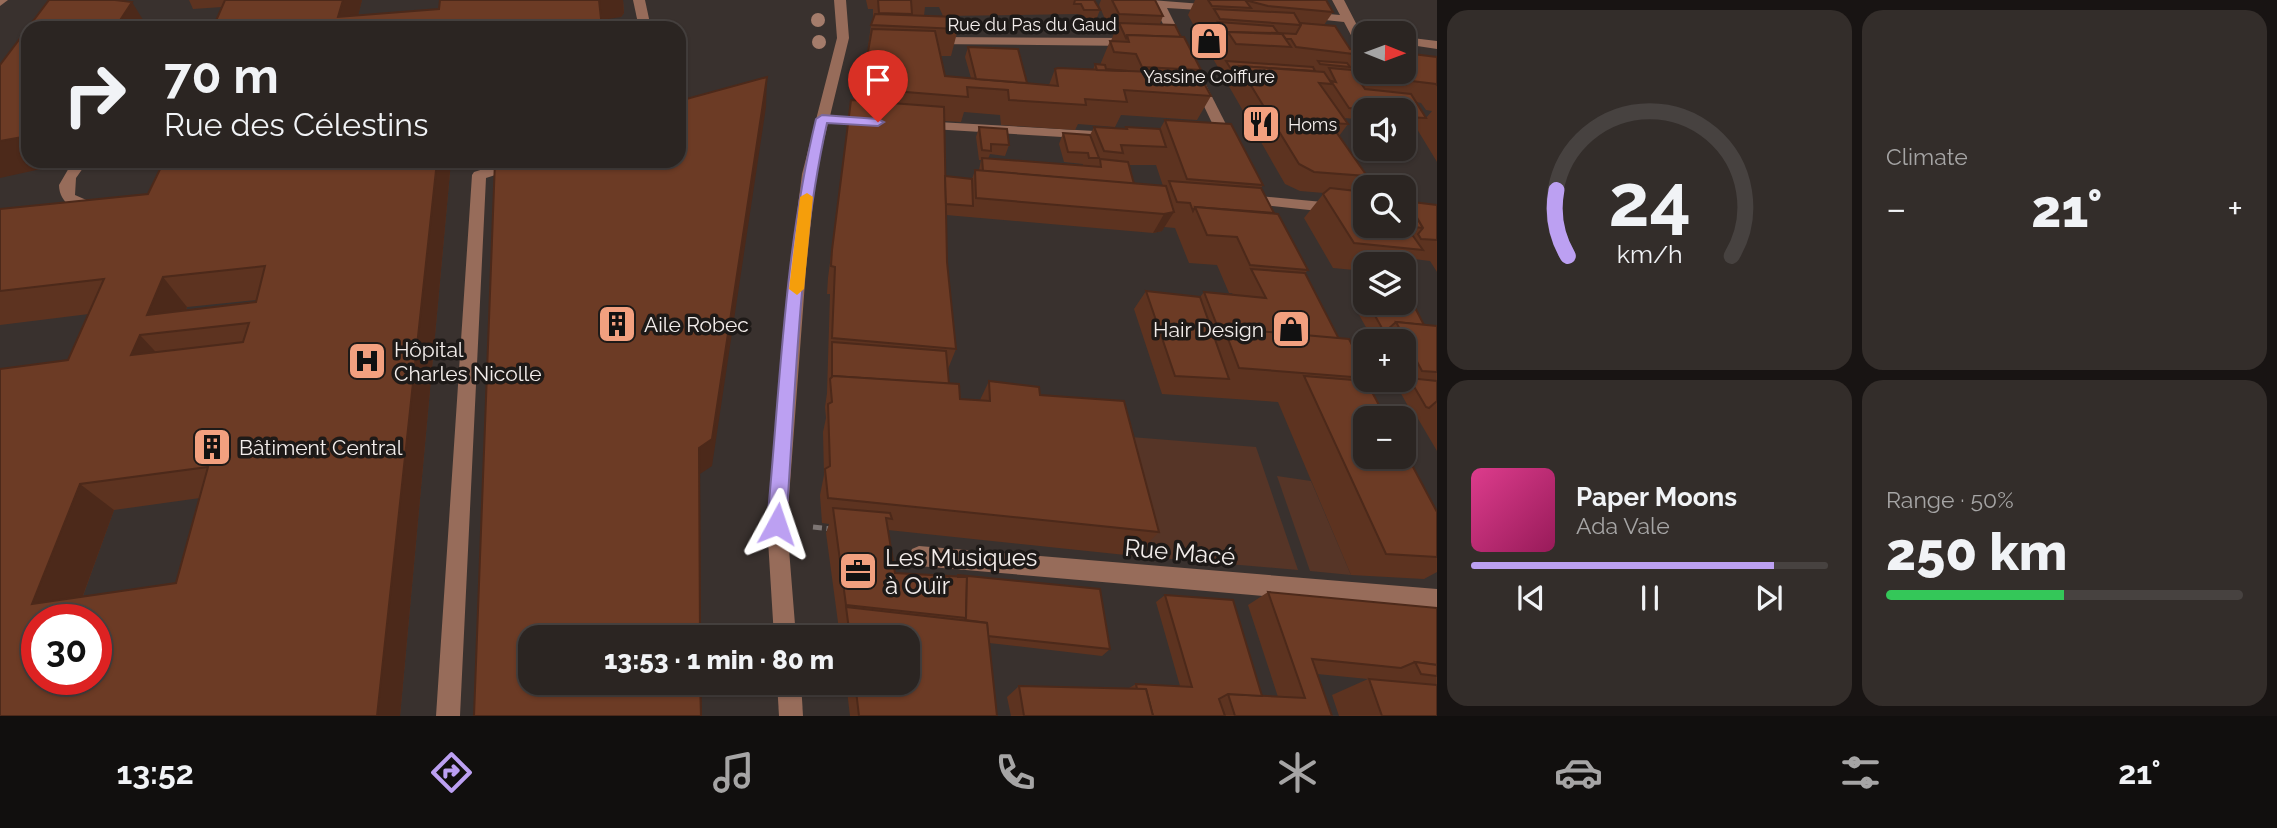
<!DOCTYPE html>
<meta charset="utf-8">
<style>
:root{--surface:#2b2522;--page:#332d2a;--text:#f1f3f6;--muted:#a6a5a5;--line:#474240;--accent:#bca0f2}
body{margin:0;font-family:Raleway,sans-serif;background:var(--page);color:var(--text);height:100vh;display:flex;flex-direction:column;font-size:26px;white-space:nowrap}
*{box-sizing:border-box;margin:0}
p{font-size:23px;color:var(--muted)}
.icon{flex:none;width:38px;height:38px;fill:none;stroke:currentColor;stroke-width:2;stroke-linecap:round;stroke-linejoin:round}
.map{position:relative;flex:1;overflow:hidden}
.sheet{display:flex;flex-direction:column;gap:10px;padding:10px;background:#181413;width:840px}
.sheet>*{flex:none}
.top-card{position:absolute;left:21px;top:21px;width:665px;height:147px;border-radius:21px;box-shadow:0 2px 5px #0004,0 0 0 2px var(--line);background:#2b2522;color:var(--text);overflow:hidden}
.needle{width:46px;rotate:91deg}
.tools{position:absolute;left:1353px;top:21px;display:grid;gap:14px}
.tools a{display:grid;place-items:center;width:63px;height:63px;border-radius:14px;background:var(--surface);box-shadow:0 2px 5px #0004,0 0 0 2px var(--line);font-size:35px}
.speed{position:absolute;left:21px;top:604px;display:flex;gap:14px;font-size:35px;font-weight:700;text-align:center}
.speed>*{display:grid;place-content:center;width:91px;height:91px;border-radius:50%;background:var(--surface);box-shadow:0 2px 5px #0004,0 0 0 2px var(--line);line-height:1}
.speed .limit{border:10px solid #d22;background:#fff;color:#111}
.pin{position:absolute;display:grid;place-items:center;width:60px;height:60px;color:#fff;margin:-72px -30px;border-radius:50% 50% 50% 0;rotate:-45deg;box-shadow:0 0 7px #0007}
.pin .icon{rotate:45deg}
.me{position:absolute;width:77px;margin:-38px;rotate:5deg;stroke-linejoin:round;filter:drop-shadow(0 0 5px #0008)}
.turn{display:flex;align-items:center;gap:24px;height:147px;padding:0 28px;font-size:32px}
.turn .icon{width:91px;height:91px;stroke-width:2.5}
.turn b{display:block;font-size:49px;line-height:60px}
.big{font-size:52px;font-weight:800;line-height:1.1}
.sheet .card{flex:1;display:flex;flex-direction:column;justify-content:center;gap:10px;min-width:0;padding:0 24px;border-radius:21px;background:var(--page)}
.sheet .dial{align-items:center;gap:0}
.dial svg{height:182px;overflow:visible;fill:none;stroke:var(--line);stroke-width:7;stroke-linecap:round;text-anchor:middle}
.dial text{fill:var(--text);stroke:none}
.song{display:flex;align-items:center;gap:21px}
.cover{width:84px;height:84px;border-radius:10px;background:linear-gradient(135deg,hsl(330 70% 55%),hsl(330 70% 35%))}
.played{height:7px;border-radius:4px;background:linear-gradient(90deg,var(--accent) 85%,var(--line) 85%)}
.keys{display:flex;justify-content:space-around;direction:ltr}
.heat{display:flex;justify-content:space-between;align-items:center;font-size:38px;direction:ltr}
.charge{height:10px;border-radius:5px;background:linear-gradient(90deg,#34c759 50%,var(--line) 0)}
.sheet .tiles{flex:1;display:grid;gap:10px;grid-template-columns:repeat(2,1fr)}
.trip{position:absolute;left:518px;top:625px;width:402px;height:70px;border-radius:21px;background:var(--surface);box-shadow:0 2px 5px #0004,0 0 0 2px var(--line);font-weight:800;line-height:70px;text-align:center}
.dock{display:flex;height:112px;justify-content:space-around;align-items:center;background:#110f0e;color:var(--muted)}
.dock .icon{width:49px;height:49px}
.dock .current{color:var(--accent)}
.dock b{font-size:32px;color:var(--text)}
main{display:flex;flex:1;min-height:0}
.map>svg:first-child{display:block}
</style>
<main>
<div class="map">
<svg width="1437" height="716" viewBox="0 0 1437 716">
<rect width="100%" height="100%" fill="#39312e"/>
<g fill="#563527">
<path d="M1106 435 1256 447 1298 570 1135 556Z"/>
<path d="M1277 476 1311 481 1351 575 1310 571Z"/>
</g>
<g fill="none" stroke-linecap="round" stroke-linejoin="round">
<path stroke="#7d7573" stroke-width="5" stroke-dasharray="9 4.5" stroke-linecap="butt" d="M813 527 832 529"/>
<g fill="#976c5a" fill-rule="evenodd">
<path d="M0 0H8L0 6Z"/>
<path d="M633 0H645L651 28H639Z"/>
<path d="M834 0H846L849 38 830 116 871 118 878 122 871 126 828 123 816 174 806 269 787 524 796 637H774L767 524 790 269 802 174 837 38Z"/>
<path d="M1151 0 1215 5 1221 8 1215 11 1167 8 1185 44 1179 48 1173 44Z"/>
<path d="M1332 0H1344L1361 33H1365V41L1353 39 1344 22 1306 18 1300 15 1306 12 1340 15Z"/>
<path d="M933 37 1133 38 1139 42 1133 46 929 44 927 41Z"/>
<path d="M1404 37 1437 41V49L1404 44Z"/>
<path d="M1198 77 1204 81 1236 144 1234 147 1229 148 1222 144 1192 81Z"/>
<path d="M920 121 1112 132 1119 136 1112 140 915 128V122Z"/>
<path d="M73 161H88L76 178 75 195 100 206 102 210 100 214C82 217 59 205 59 185Z"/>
<path d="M509 161H531L529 164 486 178 460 716H436L472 175 474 172Z"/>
<path d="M1259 196 1365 206V216L1254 204 1252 201Z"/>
<path d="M919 546 1437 589V611L919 566 912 563 909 556 912 549Z"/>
<path d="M777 682H801L803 716H779Z"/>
</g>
</g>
<g fill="#a47c6b">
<circle cx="818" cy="20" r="7"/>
<circle cx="819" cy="42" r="7"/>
</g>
<g fill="#5d3320" fill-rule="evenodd">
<path d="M189 0H362L358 15 439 9 440 0H623L624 13 621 17 216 21 222 7 193 9Z"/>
<path d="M866 0H1094L1100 10 1096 20H1080L1078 14 943 16 939 7H925L924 16 958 29 951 56H941L945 76 971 78 965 57 968 47 1027 83 1049 85 1055 69 1093 70 1095 64 1100 65 1110 41H1111L1114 33H1111L1099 5 1101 0H1155L1163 16 1160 24 1181 37 1201 70 1199 74 1211 96 1197 120 1121 115 1115 127 1078 124 1075 130 1001 125 1000 115 964 112 961 122 944 121 945 176 972 179 975 170H979L981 160H979L976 137 979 127 1009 145 1005 156 990 154 988 159 1083 166V164L1064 162 1059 144 1063 133 1090 135 1094 127 1125 129 1126 127 1160 129 1165 120 1263 185 1261 188 1274 213 1308 270 1305 273 1339 339 1365 370V380H1368L1366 381 1437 557V572L1424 579 1351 575 1278 402 1162 394 1134 309 1146 291 1200 297 1204 292 1233 295 1232 293H1229L1217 265 1189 263 1175 228 1164 227 1162 231 1153 233 946 215 947 262 956 349 948 369 949 384 960 399 980 400 989 381 1040 395 1159 532 1135 556 888 530 895 573 1110 649 1102 656 989 643 997 716H850L846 682H908V637H840L826 533 829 524 822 523 820 495 824 475 823 432 826 418 825 407 827 393 830 294H827L828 278 851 100H854L856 88 865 69 871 25 873 18V9H868ZM1128 165H1156L1163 186 1134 184Z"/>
<path d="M1195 0H1326L1333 12 1324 25 1350 49 1437 57V162L1417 129 1404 128V110H1365V120L1345 118 1348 124 1339 136 1367 176 1355 191 1365 226 1437 205V272L1430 261 1414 259 1404 270V264H1365V271L1333 268 1304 218 1324 193 1300 191 1285 184 1200 36 1201 33H1198L1188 15ZM1416 102 1421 103 1426 110 1432 111 1426 118Z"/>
<path d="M164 161H451L400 716H0L68 360 89 314 0 325V209L148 194ZM256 300V302L186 310 187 307ZM200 498 176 583 83 596 114 510Z"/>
<path d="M1361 292H1365V303H1404L1424 325 1437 326V451L1417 417H1414L1398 388 1400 386 1396 380H1404V341H1377L1373 340 1352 302Z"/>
<path d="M1268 592 1437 608V716H1339L1332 695 1368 679 1317 674 1332 716H1011L1007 697 1019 686 1129 688 1136 684 1180 686 1156 602 1165 595 1262 696 1278 697 1248 605Z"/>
</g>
<g fill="#4c291a">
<path d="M343 0H362L355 28 338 17Z"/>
<path d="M599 0H623L624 13 621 17 602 20Z"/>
<path d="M132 2 148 28H115Z"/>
<path d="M767 77 766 107 712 466 700 474 701 637H700L699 448Z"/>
<path d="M28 136V161H77L0 178V141Z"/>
<path d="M437 161H451L400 716H377Z"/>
<path d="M1174 212 1162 231 1153 233 1164 214Z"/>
<path d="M163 277 187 307 178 331 147 315Z"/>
<path d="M140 335 167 364 131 355Z"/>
<path d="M80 484 114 510 74 620 32 604Z"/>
<path d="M700 682H701L702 716H701Z"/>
</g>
<g fill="#6c3b25" stroke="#4c291a" stroke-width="2" fill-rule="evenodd">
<path d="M49 0H115L132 2 115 28H28V136L0 141V65Z"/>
<path d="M225 0H343L338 17 439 9 440 0H599L602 28H199L216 21Z"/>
<path d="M878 0H911L912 14 879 13Z"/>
<path d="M1075 0H1094L1100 10H1084L1081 4H1074Z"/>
<path d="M1112 0H1155L1163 16 1119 14Z"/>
<path d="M1208 0H1245L1251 8 1212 6Z"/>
<path d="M1245 0H1326L1333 12 1268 6Z"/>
<path d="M1214 9 1294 13 1301 25 1220 19Z"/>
<path d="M875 14 956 17 958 29 871 25Z"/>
<path d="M1218 22 1273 26 1278 33 1228 32 1227 35Z"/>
<path d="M1119 23 1175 25 1181 37 1127 35 1126 38Z"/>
<path d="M1300 23 1335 26 1350 49 1365 50V72H1404V53L1437 57V85L1436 84 1403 80 1405 84 1371 81 1353 54 1296 47 1291 39H1286L1282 34 1277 33 1296 34 1301 25Z"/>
<path d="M872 29 935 31 945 76 1058 86 1055 69 1058 68 1199 74 1211 96 1124 90 1127 102 1085 99 1086 105 1009 100 1008 90 967 87 968 97 856 88 865 69Z"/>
<path d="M1228 32 1282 34 1291 47 1236 44Z"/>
<path d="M1127 35 1184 37 1201 70 1142 67 1136 54 1114 52 1110 41 1129 42Z"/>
<path d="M968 47 1018 49 1027 83 976 79Z"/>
<path d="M1226 61 1313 67 1315 71 1239 66 1234 74Z"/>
<path d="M1318 61 1347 63 1350 67 1320 64Z"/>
<path d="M1095 64 1105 65 1106 69 1127 71 1097 70Z"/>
<path d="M1239 66 1324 72 1332 84 1319 83 1348 124 1330 123 1367 176 1314 172 1299 164Z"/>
<path d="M1329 68 1352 70 1365 89 1411 94 1426 118 1404 117V110H1378L1349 108 1331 81 1336 82Z"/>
<path d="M767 77 712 439 699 448 700 637H530V682H700L701 716H474L495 161H679V101Z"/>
<path d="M851 100 944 107 947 262 956 349 832 338 835 267 831 266 832 250Z"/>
<path d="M1165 120 1231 124 1263 185 1187 179Z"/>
<path d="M979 127 1007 129 1009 145 991 144V151L982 150Z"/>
<path d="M1094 127 1127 129 1126 127 1160 129 1166 147 1121 145 1123 153 1104 151Z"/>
<path d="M1063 133 1090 135 1099 158H1089L1088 153 1068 152Z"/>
<path d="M982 158 1101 167 1100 159 1128 162 1134 184 983 171Z"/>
<path d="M164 161H437L377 716H0V369L68 360 104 279 0 291V209L148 194ZM265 266 256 302 147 315 163 277ZM249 323 243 342 131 355 140 335ZM208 467 176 583 32 604 80 484ZM37 620H96V679H37Z"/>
<path d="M975 170 1166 186 1174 212 1164 214 976 198Z"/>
<path d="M945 176 972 179 973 206 946 204Z"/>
<path d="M1169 181 1261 188 1274 213 1195 207 1193 211 1190 203 1177 202Z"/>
<path d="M1330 188 1365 192V226H1404V214L1416 216 1423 228 1406 226 1423 250 1354 243 1323 194Z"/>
<path d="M1404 201 1437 205V240L1421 239 1418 234 1423 228 1416 216 1404 214Z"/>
<path d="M1195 207 1278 214 1308 270 1250 265 1237 237 1207 235Z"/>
<path d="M1251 269 1305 273 1339 339 1224 328 1220 333 1204 292 1266 298Z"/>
<path d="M1146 291 1200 297 1229 379 1175 376Z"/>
<path d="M1404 296H1409L1424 325 1396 322 1387 330H1383L1368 303H1404Z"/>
<path d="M1396 322 1437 326V372L1422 371Z"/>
<path d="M1224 328 1349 339 1365 370V378L1239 368Z"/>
<path d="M832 342 946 351 949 384 833 376 832 377Z"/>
<path d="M833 376 959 384 960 399 990 401 989 381 1039 387 1040 395 1124 401 1159 532 828 498 825 469 830 466 828 404 832 402 830 379Z"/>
<path d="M1304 376 1366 381 1386 418H1365V457H1404V450L1437 512V557L1386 554Z"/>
<path d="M1409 378 1437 381V401L1429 408 1426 407Z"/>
<path d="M833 508 890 513 892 519 886 518 895 573 967 577 966 618 846 605Z"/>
<path d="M958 575 1100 589 1110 649 988 636 987 623 965 620 966 618 967 577H958Z"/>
<path d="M1268 592 1437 608V665L1415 662 1401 668 1312 659 1332 716H1235L1228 694 1305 698Z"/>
<path d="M1165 595 1233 600 1262 696 1228 694 1219 699 1225 716H1153L1146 689H1137L1136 684 1192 687Z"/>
<path d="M846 607 987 623 997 716H859L855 682H908V637H850Z"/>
<path d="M1415 662 1437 665V676L1421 674Z"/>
<path d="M1369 679 1437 685V716H1382Z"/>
<path d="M1019 686 1146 689 1153 716H1024Z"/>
</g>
<path fill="#bca0f2" stroke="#7a689d" stroke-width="2" d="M822 115 878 119 884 122 878 126 827 123C798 253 796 391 786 524L783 530 777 532 770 530 767 524C780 389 784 251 816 119Z"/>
<path fill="#f59e0b" d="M807 193 813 197 804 289 797 295 789 289 800 197Z"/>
<defs>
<symbol id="shop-square" viewBox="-11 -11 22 22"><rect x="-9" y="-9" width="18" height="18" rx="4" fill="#f2a07f" stroke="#1e1a18"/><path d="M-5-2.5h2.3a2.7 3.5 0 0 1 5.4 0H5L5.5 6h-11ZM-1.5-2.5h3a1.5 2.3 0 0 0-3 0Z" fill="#111"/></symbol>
<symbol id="restaurant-square" viewBox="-11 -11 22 22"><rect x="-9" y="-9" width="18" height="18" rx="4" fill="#f2a07f" stroke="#1e1a18"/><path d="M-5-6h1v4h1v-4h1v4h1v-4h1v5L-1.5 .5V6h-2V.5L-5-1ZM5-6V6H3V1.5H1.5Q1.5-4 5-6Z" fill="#111"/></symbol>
<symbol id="building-square" viewBox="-11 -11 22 22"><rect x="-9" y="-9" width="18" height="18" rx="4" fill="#f2a07f" stroke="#1e1a18"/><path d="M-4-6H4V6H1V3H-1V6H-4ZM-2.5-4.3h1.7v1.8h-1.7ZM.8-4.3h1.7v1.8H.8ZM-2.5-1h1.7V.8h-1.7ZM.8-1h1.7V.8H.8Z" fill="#111"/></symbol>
<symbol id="hospital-square" viewBox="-11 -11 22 22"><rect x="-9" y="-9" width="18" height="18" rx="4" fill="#f2a07f" stroke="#1e1a18"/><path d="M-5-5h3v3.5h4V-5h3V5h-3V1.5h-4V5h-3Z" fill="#111"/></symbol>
<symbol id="office-square" viewBox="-11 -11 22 22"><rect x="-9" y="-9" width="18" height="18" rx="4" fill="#f2a07f" stroke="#1e1a18"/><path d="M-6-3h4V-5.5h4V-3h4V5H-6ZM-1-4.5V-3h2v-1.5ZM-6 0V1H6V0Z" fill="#111"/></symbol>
</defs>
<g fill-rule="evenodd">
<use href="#shop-square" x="1187" y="19" width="44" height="44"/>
<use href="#restaurant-square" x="1239" y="102" width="44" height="44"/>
<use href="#building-square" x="595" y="302" width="44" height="44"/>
<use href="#shop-square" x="1269" y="307" width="44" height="44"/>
<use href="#hospital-square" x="345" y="339" width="44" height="44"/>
<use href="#building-square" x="190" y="425" width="44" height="44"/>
<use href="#office-square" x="836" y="549" width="44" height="44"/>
</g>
<g text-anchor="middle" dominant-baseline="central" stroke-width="7" stroke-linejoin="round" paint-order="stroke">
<g font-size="18" fill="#f3edeb" stroke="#1e1a18">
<text x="1032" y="24">Rue du Pas du Gaud</text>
</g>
<g font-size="18" fill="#f3edeb" stroke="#1e1a18">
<text x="1209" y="76">Yassine Coiffure</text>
<text x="1288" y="124" text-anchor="start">Homs</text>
</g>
<g font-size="21" fill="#f3edeb" stroke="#1e1a18" text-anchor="start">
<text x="644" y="324">Aile Robec</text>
<text x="1264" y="329" text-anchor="end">Hair Design</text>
<text x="394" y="349">Hôpital<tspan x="394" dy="24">Charles Nicolle</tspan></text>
<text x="239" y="447">Bâtiment Central</text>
</g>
<g font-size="24" fill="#f3edeb" stroke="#1e1a18">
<text transform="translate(1180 552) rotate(5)">Rue Macé</text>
</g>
<g font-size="24" fill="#f3edeb" stroke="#1e1a18" text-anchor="start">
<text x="885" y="557">Les Musiques<tspan x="885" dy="28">à Ouïr</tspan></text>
</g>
</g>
</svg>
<div class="tools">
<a><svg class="needle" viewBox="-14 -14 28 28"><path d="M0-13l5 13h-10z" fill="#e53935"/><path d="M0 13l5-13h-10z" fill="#a6a5a5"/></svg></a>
<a><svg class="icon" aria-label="sound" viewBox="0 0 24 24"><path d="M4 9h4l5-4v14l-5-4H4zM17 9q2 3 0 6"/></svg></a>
<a><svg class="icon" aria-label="search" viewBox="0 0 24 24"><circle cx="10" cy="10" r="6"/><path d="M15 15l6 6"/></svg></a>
<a><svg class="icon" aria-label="layers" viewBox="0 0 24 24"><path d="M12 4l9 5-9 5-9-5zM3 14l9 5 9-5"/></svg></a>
<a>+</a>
<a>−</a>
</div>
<div class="speed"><div class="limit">30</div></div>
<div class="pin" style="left:878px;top:122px;background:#d93025"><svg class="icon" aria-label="arrive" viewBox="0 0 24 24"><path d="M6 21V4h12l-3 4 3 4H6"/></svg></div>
<svg class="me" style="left:777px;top:524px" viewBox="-20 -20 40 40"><path d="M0-17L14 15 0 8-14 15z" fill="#bca0f2" stroke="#fff" stroke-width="4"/></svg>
<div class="trip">13:53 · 1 min · 80 m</div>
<div class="top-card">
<div class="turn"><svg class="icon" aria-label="right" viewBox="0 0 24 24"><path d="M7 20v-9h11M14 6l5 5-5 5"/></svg><div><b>70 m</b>Rue des Célestins</div></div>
</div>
</div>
<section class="sheet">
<div class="tiles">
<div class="card dial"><svg viewBox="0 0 100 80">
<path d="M14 69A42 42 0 1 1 86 69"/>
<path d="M14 69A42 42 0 0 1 9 40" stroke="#bca0f2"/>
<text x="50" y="56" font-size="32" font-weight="700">24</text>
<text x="50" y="72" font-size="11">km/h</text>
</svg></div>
<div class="card"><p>Climate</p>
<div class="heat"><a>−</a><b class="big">21°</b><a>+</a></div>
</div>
<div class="card">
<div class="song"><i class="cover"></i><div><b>Paper Moons</b><p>Ada Vale</p></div></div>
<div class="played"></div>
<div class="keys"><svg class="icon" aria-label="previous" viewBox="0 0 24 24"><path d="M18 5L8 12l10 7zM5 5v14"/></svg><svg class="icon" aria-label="pause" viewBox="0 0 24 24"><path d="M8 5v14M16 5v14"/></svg><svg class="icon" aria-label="next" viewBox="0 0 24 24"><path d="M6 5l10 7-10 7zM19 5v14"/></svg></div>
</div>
<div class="card"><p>Range · 50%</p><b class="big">250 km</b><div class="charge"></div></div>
</div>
</section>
</main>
<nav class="dock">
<b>13:52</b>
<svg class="icon current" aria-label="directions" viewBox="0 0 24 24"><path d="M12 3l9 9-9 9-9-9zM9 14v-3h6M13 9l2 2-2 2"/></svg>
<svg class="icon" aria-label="music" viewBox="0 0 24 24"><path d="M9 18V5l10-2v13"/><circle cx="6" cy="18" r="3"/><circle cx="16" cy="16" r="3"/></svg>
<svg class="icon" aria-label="phone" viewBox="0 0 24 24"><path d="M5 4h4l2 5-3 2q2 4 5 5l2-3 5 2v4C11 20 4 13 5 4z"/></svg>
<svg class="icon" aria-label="climate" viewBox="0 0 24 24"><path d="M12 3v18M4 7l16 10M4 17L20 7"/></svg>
<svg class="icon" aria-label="car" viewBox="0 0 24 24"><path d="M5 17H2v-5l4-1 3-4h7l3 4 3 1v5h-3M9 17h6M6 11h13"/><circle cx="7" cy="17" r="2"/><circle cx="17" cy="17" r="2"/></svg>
<svg class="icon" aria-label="filters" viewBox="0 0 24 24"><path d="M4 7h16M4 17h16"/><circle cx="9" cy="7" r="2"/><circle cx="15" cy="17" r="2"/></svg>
<b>21°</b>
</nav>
